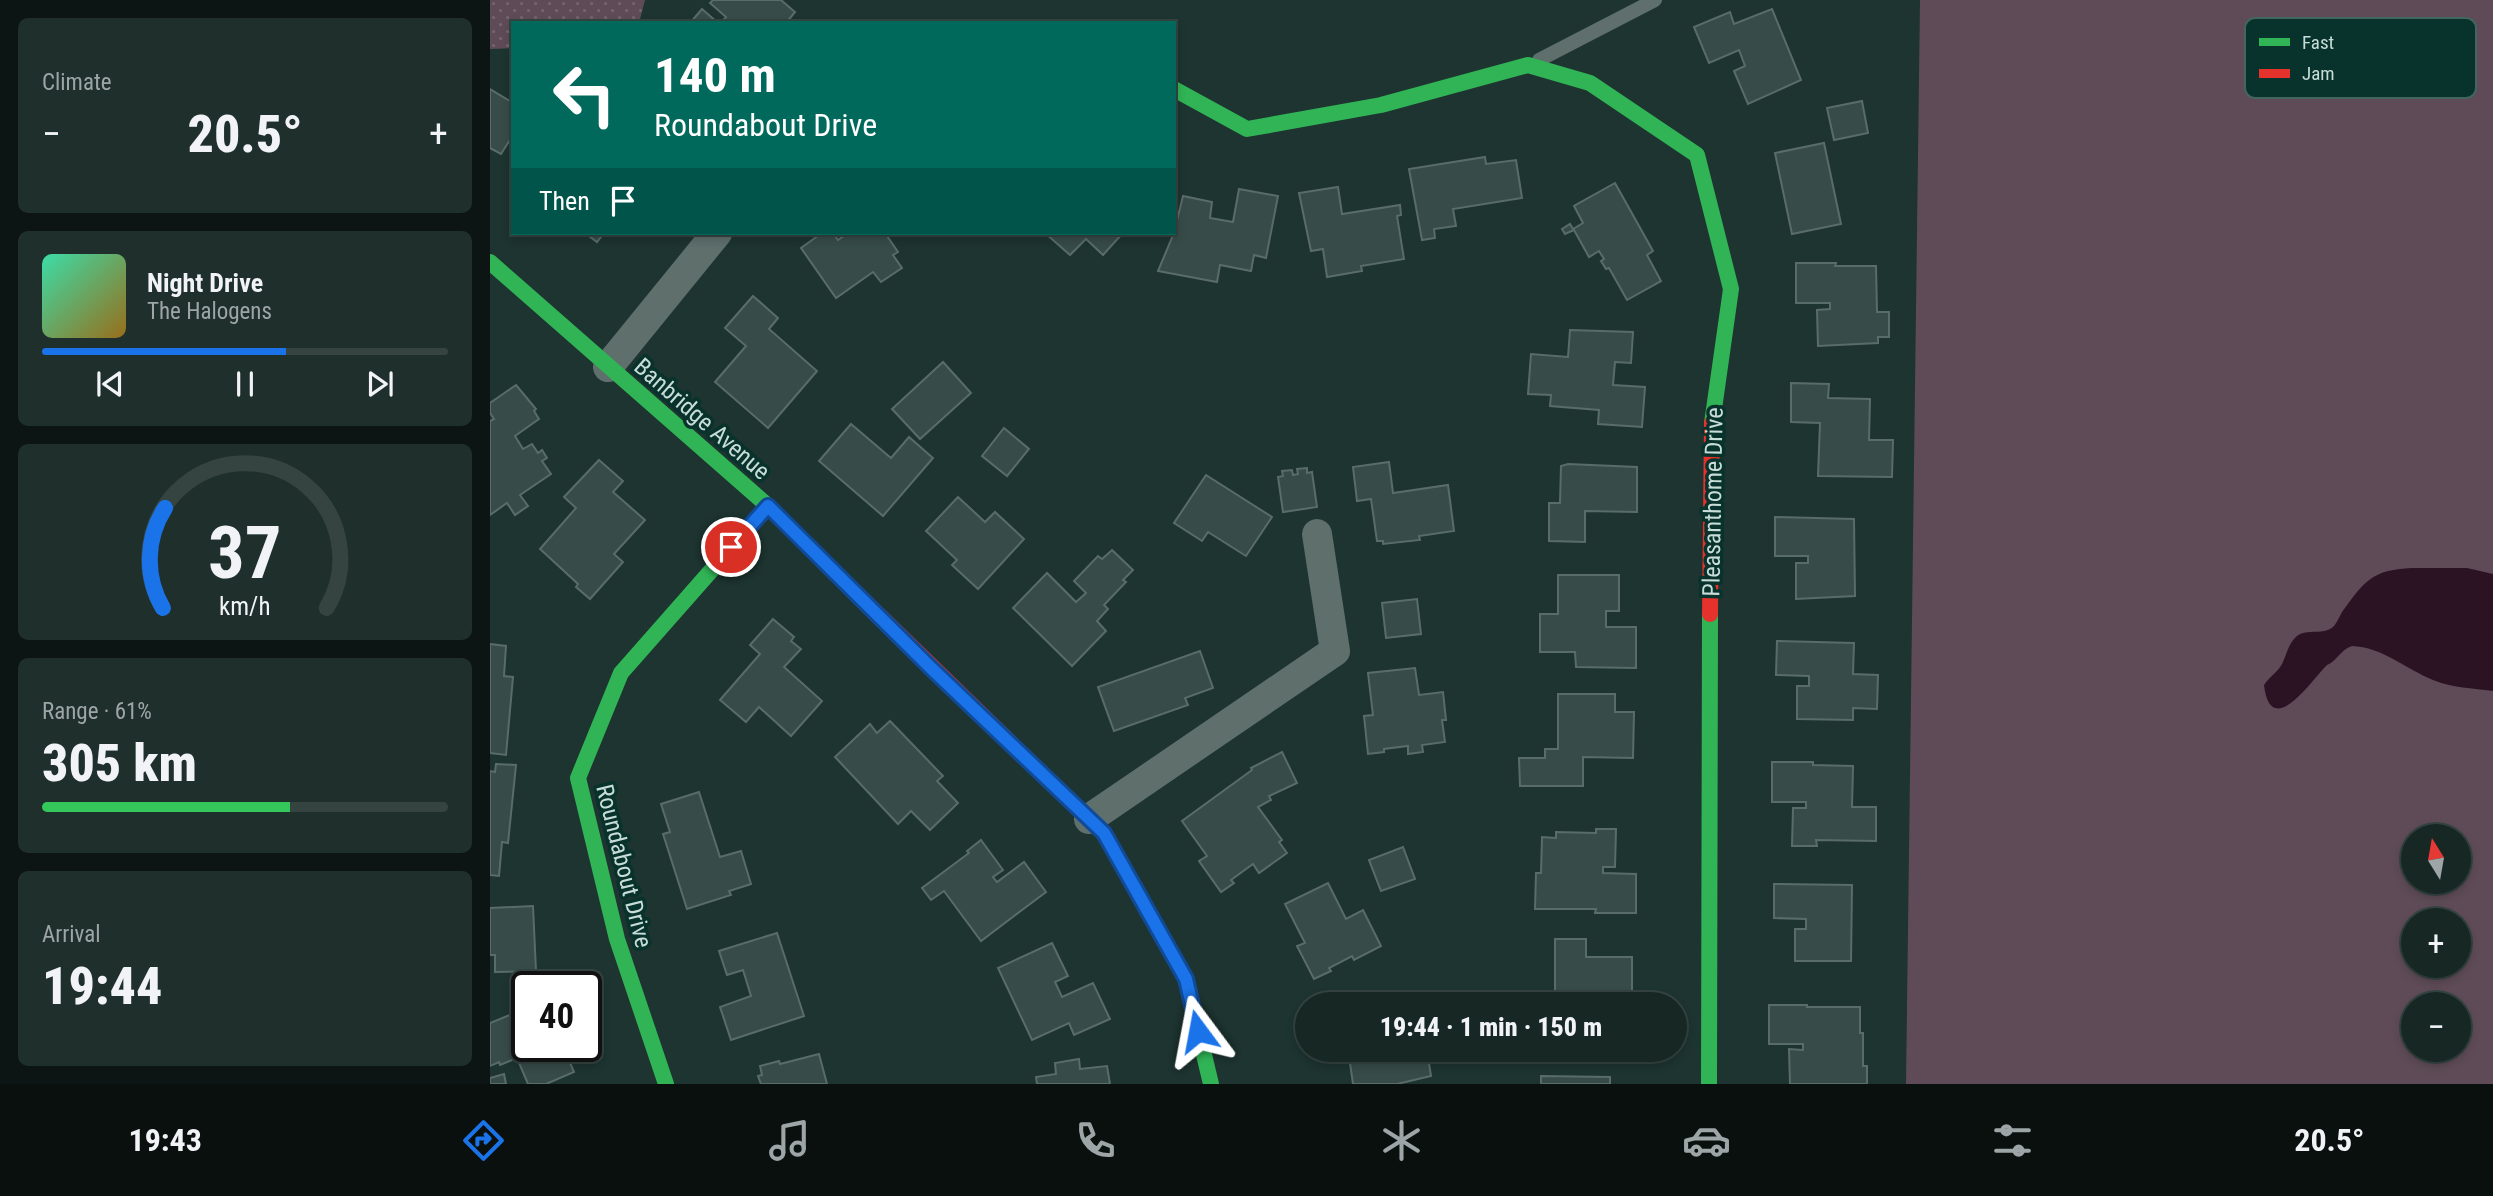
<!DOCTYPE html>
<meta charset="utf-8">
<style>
:root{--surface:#162724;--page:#1f2f2c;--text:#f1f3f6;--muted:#9ea5a6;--line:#354441;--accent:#1a73e8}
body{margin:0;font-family:"Roboto Condensed",sans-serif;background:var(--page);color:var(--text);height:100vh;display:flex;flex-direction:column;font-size:26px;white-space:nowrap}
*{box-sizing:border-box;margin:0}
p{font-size:23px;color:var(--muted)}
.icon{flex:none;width:38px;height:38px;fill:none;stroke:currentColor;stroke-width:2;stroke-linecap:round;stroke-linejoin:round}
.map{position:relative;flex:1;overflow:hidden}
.side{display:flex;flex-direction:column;gap:18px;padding:18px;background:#0c1514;width:490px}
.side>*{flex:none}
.hud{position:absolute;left:21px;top:21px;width:665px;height:214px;border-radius:0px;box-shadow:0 4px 10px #0003,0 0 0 2px var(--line);background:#00695c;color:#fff;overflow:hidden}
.needle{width:46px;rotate:349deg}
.controls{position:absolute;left:1911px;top:824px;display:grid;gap:14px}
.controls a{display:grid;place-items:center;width:70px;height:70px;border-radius:50%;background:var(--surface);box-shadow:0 4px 10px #0003,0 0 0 2px var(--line);font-size:35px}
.speed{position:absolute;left:21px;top:971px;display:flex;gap:14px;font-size:35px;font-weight:700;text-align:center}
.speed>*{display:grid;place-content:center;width:91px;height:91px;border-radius:50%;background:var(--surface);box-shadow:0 4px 10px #0003,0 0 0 2px var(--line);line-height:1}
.speed .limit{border:4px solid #111;border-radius:10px;background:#fff;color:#111}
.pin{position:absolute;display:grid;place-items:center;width:60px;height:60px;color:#fff;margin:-30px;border:4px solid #fff;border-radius:50%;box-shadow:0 2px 7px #0007}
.me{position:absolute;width:77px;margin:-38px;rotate:347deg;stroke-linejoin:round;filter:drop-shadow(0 0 5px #0008)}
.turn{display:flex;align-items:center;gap:24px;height:147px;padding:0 28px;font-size:32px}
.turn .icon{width:91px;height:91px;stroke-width:2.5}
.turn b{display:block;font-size:49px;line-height:60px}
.then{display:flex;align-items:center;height:66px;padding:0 28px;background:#0003;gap:14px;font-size:26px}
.big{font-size:52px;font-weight:800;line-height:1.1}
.side .widget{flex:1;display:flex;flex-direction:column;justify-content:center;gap:10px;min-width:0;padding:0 24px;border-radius:10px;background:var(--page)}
.side .dial{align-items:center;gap:0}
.dial svg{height:182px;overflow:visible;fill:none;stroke:var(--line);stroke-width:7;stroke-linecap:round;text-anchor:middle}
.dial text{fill:var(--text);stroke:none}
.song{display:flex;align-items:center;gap:21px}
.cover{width:84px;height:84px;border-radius:10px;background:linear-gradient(135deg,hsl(160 70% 55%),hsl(40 70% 35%))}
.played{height:7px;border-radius:4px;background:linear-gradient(90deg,var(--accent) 60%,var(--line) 60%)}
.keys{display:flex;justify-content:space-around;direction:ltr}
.heat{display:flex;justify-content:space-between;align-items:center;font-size:38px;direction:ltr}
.charge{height:10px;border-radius:5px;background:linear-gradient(90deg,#34c759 61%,var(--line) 0)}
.trip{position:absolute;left:805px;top:992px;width:392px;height:70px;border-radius:35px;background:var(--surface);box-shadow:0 4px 10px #0003,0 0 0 2px var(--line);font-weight:800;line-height:70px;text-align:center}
.menu{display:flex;height:112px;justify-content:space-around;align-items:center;background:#09100e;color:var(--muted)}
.menu .icon{width:49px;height:49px}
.menu .on{color:var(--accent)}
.menu b{font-size:32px;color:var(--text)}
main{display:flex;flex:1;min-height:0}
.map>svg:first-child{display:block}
</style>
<main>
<section class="side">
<div class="widget"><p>Climate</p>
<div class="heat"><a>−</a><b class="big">20.5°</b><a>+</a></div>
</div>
<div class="widget">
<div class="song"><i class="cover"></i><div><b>Night Drive</b><p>The Halogens</p></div></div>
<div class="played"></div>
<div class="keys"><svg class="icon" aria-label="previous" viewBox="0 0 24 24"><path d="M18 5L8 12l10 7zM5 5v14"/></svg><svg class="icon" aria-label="pause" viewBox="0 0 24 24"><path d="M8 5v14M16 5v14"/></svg><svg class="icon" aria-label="next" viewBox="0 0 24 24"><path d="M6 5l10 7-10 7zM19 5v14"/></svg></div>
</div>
<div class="widget dial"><svg viewBox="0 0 100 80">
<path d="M14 69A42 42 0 1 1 86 69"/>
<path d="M14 69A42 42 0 0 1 15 25" stroke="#1a73e8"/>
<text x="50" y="56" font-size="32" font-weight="700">37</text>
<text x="50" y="72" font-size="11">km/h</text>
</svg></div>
<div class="widget"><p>Range · 61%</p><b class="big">305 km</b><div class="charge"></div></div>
<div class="widget"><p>Arrival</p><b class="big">19:44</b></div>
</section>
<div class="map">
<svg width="2003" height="1084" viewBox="0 0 2003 1084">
<defs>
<pattern id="park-dots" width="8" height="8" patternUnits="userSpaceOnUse" patternTransform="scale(1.75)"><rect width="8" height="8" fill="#5e4b57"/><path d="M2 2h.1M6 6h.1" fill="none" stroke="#74646e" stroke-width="1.8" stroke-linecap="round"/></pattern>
</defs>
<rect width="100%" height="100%" fill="#1d3430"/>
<path fill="#5e4b57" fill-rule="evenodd" d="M1430 0H2003V1084H1416ZM1923 836H1969V882H1923ZM1923 920H1969V966H1923ZM1923 1004H1969V1050H1923Z"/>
<path fill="url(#park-dots)" d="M0 0H155L149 23H23V48L0 49Z"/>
<path fill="#2c1324" d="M1922 568H1977L2003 574V691C1982 688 1963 688 1943 680 1916 669 1892 647 1862 646 1850 650 1847 661 1837 665 1821 681 1781 741 1774 685 1779 677 1788 672 1792 664 1797 654 1798 644 1807 636 1817 628 1834 636 1844 626 1847 622 1850 616 1852 612 1875 581 1881 570 1922 568Z"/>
<g fill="#374b48" stroke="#5a6c69" stroke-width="2">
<path d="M223 0H291L305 12 296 23H231L236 17 220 3Z"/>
<path d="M212 9 228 23H200Z"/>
<path d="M1282 9 1311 80 1258 104 1244 71 1255 66 1249 50 1219 63 1204 27 1240 12 1244 24Z"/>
<path d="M0 89 23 103V135L11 154 0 148Z"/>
<path d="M1372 101 1378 133 1344 140 1337 108Z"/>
<path d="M1334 143 1351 224 1302 234 1285 153Z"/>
<path d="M995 157 996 164 1026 160 1032 198 963 209 966 226 944 229 945 238 932 240 919 169Z"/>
<path d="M1125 183 1163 251 1157 255 1171 281 1137 300 1119 268 1116 269 1111 261 1114 259 1109 251 1099 257 1084 230 1075 234 1072 229 1080 224 1083 229 1093 223 1084 206Z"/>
<path d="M848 187 852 214 910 205 911 215 907 216 914 259 871 266 872 271 837 277 833 249 821 251 809 193Z"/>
<path d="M749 189 788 196 776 258 764 255 761 271 730 265 727 282 668 271 684 233 693 196 722 202 720 218 743 222Z"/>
<path d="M95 233H114L107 242Z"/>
<path d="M332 233H343L348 240 358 233H395L408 252 403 255 412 268 391 282 383 272 346 298 311 248Z"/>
<path d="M555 233H633L613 255 596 239 580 255Z"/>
<path d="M1306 263H1346L1345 266H1386L1387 312H1399V337H1388V343L1328 346 1327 310 1340 309V303H1306Z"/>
<path d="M263 296 288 318 279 329 327 371 278 428 225 382 256 346 235 328Z"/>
<path d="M1080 330 1143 332 1141 363 1125 362 1123 385 1155 387 1152 427 1108 424 1109 410 1060 406 1061 395 1038 394 1041 354 1078 357Z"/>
<path d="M453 362 481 393 430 439 402 409Z"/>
<path d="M1301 383 1339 384 1338 398 1380 399 1379 440H1403L1402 477 1328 476 1330 423 1301 422Z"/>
<path d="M26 385 46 409 44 411 49 419 25 436 33 449 42 444 48 453 52 450 57 458 52 461 61 474 30 495 38 506 25 515 17 503 0 515V421L4 419 0 413V403Z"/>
<path d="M361 424 401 458 419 437 443 458 393 516 329 461Z"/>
<path d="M514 428 539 449 517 476 492 456Z"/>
<path d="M109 460 133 481 123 492 155 520 124 554 133 562 100 599 86 587 88 584 50 549 86 508 74 497Z"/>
<path d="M899 462 903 493 958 485 964 531 929 536 930 540 893 544V541H887L881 499 867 501 863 467Z"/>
<path d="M1078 464 1147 467V512L1095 511V542L1059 541V503H1070L1071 466Z"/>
<path d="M817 468V473L822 472 827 507 793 512 788 477 793 476 792 471 802 470 803 475 808 474 807 469Z"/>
<path d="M716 475 782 517 756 556 718 532 712 541 684 523Z"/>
<path d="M468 497 495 522 505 512 534 539 488 589 462 565 467 560 436 531Z"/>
<path d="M1285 517 1364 519 1365 596 1306 599V563H1318V556H1285Z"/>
<path d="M622 550 643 570 633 580 636 582 614 605 618 609 607 621 616 631 582 666 523 608 557 573 586 602 596 593 584 581 608 556 612 559Z"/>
<path d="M1068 575H1129V611H1116V627H1146V668L1086 667 1085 652H1050V614H1068Z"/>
<path d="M927 599 931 634 896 638 892 603Z"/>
<path d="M283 619 304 637 301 641 311 649 294 667 332 701 301 736 269 707 256 722 230 700 270 654 260 645Z"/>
<path d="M1287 641 1364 643 1363 674 1388 675 1387 709 1363 708V720L1307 719V686H1319V676L1286 675Z"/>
<path d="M0 644 16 646 14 676 23 677 16 755 0 753Z"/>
<path d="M710 651 723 688 695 698 698 705 624 731 608 687Z"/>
<path d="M925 668 929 695 953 692 956 720H952L955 742 932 745 933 752 918 754V746L894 749V752L878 754 874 716 883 715 878 673Z"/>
<path d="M1068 694H1125V712H1144L1143 758 1093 757V786H1030L1029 758H1055V749H1068Z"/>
<path d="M400 721 453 776 447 781 468 803 440 830 421 811 408 824 345 757 380 724 387 733Z"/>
<path d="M792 752 807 783 779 796 781 800 768 807 792 840 789 842 797 853 769 873 763 864 741 880 744 883 731 892 709 861 717 856 692 821 762 770 761 768Z"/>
<path d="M1282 762H1323V765L1363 766 1362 807H1386V841L1326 840 1327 846H1302L1303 808H1316V802H1282Z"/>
<path d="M6 764 26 765 18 843 12 842 9 876 0 875V771L5 772Z"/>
<path d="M209 792 230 857 251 851 261 884 239 891 241 895 197 909 173 834 180 832 171 804Z"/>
<path d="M1106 829H1126L1125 867H1113V873L1146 874V913H1105L1106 909H1045L1046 873H1051L1052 837 1066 838V832L1106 833Z"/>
<path d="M491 840 513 870 503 877 507 882 534 862 556 892 491 941 454 891 441 900 432 888 479 853 477 851Z"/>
<path d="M913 847 925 879 891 891 879 860Z"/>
<path d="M838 883 856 919 873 910 891 946 864 960 862 956 839 968 841 971 824 979 807 946 815 943 795 904Z"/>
<path d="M1284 884 1362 885 1361 961H1305V929H1316V919L1284 918Z"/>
<path d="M43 906 46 971 5 972V955H0V908Z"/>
<path d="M287 933 314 1016 241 1040 230 1007 261 996 253 970 237 975 229 951Z"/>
<path d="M1065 939H1096V957H1142V1002L1091 1001 1090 1004H1054V994H1065Z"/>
<path d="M562 943 578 976 565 982 572 997 603 983 620 1019 584 1035 579 1023 542 1040 508 968Z"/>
<path d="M1279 1005H1317V1007H1370V1033H1373V1066H1377V1084H1300L1299 1049 1313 1050V1044H1279Z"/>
<path d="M37 1008V1046H73L84 1072 56 1084H38L27 1058 10 1065 9 1062 0 1066V1023Z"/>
<path d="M871 1050H937L941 1076 907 1084H863L859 1056 871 1054Z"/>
<path d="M329 1054 337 1084H271L268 1076 272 1075 270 1066 289 1061 290 1064Z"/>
<path d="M589 1059 590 1069 617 1066 620 1084H547L546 1077 566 1074 565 1063Z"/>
<path d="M14 1074 16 1084H0V1078Z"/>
<path d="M1051 1076 1120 1077V1084H1051Z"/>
</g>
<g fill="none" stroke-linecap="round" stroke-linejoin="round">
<path stroke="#5e6f6c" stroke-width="14" d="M1049 60 1165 0"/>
<g stroke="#5e6f6c" stroke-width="30">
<path d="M118 367 227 233"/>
<path d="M599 819 845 651 827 534"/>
</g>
<g stroke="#30b455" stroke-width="16">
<path d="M684 89 757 129 891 105 1038 65 1100 83 1207 155 1241 289 1222 423"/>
<path d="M0 262 278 506 354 581"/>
<path d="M597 817 614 833 696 979 721 1084"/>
<path d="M176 1084 127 939 88 778 131 673 278 506"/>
<path d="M1219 1084 1220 614"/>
</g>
<g stroke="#e5322d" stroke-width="16">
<path d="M354 581 597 817"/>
<path d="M1220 614 1222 423"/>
</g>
</g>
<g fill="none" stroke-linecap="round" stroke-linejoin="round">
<defs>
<path id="route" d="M241 547 278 506 440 667 614 833 696 979 708 1031"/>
</defs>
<use href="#route" stroke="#114b97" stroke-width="18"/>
<use href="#route" stroke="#1a73e8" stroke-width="12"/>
</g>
<g text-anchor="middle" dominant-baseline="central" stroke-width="7" stroke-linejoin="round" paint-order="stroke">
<g font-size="24" fill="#c8ddd8" stroke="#08322c">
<text transform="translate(212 419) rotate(41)">Banbridge Avenue</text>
<text transform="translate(1223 502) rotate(-89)">Pleasanthome Drive</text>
<text transform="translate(134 866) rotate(76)">Roundabout Drive</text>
</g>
</g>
<rect x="1755" y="18" width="231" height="80" rx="10" fill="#08322c" stroke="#426560" stroke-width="2"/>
<rect x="1769" y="38" width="31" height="8" fill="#30b455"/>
<rect x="1769" y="69" width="31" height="9" fill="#e5322d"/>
<g font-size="19" fill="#c8ddd8">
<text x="1812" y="49">Fast</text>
<text x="1812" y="80">Jam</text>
</g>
</svg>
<div class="controls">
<a><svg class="needle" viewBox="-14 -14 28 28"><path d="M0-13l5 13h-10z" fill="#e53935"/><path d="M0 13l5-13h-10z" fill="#9ea5a6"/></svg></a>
<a>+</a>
<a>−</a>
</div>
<div class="speed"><div class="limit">40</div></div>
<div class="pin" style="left:241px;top:547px;background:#d93025"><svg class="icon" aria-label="arrive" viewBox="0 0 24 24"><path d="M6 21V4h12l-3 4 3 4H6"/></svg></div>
<svg class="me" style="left:708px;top:1031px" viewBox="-20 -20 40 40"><path d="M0-17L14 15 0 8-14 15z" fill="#1a73e8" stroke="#fff" stroke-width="4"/></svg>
<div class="trip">19:44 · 1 min · 150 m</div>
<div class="hud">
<div class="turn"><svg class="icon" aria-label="left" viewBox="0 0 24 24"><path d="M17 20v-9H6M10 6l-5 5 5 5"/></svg><div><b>140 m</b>Roundabout Drive</div></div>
<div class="then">Then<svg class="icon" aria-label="arrive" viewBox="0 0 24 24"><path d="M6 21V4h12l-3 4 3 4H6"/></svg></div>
</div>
</div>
</main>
<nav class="menu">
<b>19:43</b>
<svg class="icon on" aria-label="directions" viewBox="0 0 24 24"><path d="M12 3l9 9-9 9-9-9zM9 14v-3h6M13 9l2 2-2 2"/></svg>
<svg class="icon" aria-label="music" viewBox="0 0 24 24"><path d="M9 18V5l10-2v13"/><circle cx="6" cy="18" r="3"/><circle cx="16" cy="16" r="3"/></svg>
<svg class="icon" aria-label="phone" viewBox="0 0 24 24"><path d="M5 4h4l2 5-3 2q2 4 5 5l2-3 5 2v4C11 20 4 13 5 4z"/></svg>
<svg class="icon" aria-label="climate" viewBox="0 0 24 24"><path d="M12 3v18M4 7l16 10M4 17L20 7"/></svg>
<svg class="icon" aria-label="car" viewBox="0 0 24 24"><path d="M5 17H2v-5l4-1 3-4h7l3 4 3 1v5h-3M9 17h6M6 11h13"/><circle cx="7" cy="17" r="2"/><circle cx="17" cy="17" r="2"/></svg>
<svg class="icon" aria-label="filters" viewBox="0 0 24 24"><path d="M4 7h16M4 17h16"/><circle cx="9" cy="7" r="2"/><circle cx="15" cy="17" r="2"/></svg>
<b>20.5°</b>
</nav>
